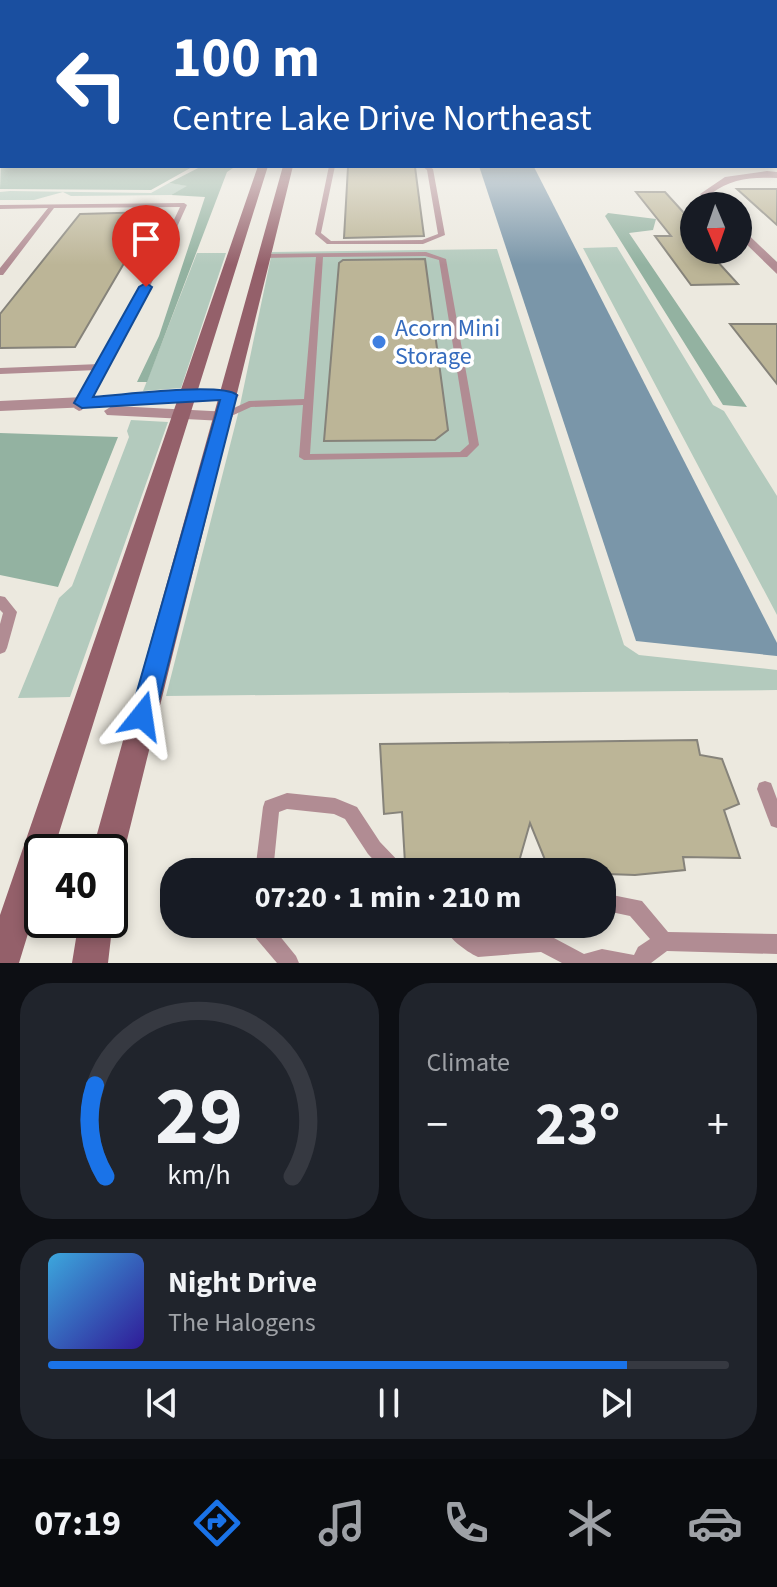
<!DOCTYPE html>
<meta charset="utf-8">
<style>
:root{--surface:#171b24;--page:#20242c;--text:#f1f3f6;--muted:#9ea1a6;--line:#363941;--accent:#1a73e8}
body{margin:0;font-family:"Source Sans 3",sans-serif;background:var(--page);color:var(--text);height:100vh;display:flex;flex-direction:column;font-size:30px;white-space:nowrap}
*{box-sizing:border-box;margin:0}
p{font-size:26px;color:var(--muted)}
.icon{flex:none;width:44px;height:44px;fill:none;stroke:currentColor;stroke-width:2;stroke-linecap:round;stroke-linejoin:round}
.map{position:relative;height:963px;overflow:hidden}
.side{display:flex;flex-direction:column;gap:20px;padding:20px;background:#0d0f14;flex:1}
.side>*{flex:none}
.top-card{position:absolute;left:0px;top:0px;width:778px;height:168px;box-shadow:0 4px 12px #0003;background:#1a4fa0;color:#fff;overflow:hidden}
.needle{width:52px;rotate:178deg}
.buttons{position:absolute;left:680px;top:192px;display:grid;gap:16px}
.buttons a{display:grid;place-items:center;width:72px;height:72px;border-radius:50%;background:var(--surface);box-shadow:0 4px 12px #0003;font-size:40px}
.speed{position:absolute;left:24px;top:834px;display:flex;gap:16px;font-size:40px;font-weight:700;text-align:center}
.speed>*{display:grid;place-content:center;width:104px;height:104px;border-radius:50%;background:var(--surface);box-shadow:0 4px 12px #0003;line-height:1}
.speed .limit{border:4px solid #111;border-radius:12px;background:#fff;color:#111}
.pin{position:absolute;display:grid;place-items:center;width:68px;height:68px;color:#fff;margin:-82px -34px;border-radius:50% 50% 50% 0;rotate:-45deg;box-shadow:0 0 8px #0007}
.pin .icon{rotate:45deg}
.me{position:absolute;width:88px;margin:-44px;rotate:15deg;stroke-linejoin:round;filter:drop-shadow(0 0 6px #0008)}
.turn{display:flex;align-items:center;gap:28px;height:168px;padding:0 40px;font-size:36px}
.turn .icon{width:104px;height:104px;stroke-width:2.5}
.turn b{display:block;font-size:56px;line-height:68px}
.big{font-size:60px;font-weight:700;line-height:1.1}
.side .card{flex:1;display:flex;flex-direction:column;justify-content:center;gap:12px;min-width:0;padding:0 28px;border-radius:32px;background:var(--page)}
.side .dial{align-items:center;gap:0}
.dial svg{height:208px;overflow:visible;fill:none;stroke:var(--line);stroke-width:7;stroke-linecap:round;text-anchor:middle}
.dial text{fill:var(--text);stroke:none}
.song{display:flex;align-items:center;gap:24px}
.cover{width:96px;height:96px;border-radius:12px;background:linear-gradient(135deg,hsl(200 70% 55%),hsl(250 70% 35%))}
.played{height:8px;border-radius:4px;background:linear-gradient(90deg,var(--accent) 85%,var(--line) 85%)}
.keys{display:flex;justify-content:space-around;direction:ltr}
.heat{display:flex;justify-content:space-between;align-items:center;font-size:44px;direction:ltr}
.side .tiles{flex:1;display:grid;gap:20px;grid-template-columns:1fr 1fr}
.card:last-child{grid-column:span 2}
.trip{position:absolute;left:160px;top:858px;width:456px;height:80px;border-radius:32px;background:var(--surface);box-shadow:0 4px 12px #0003;font-weight:700;line-height:80px;text-align:center}
.dock{display:flex;height:128px;justify-content:space-around;align-items:center;background:#090b0e;color:var(--muted)}
.dock .icon{width:56px;height:56px}
.dock .current{color:var(--accent)}
.dock b{font-size:36px;color:var(--text)}
.map>svg:first-child{display:block}
</style>
<div class="map">
<svg width="777" height="963" viewBox="0 0 777 963">
<rect width="100%" height="100%" fill="#ece9df"/>
<g fill="#b3cabd">
<path d="M169 183 189 186 171 195 71 196 63 192 34 200H0V192L10 191 151 193Z"/>
<path d="M617 247 713 405 724 411 777 496V615L583 248Z"/>
<path d="M497 249 624 645 639 655 777 670V690L166 696 239 410 272 252Z"/>
<path d="M197 253H226L181 388 143 391Z"/>
<path d="M131 420 168 422 70 697 18 698 59 598 72 586 129 437 127 431Z"/>
</g>
<g fill="#93b2a1">
<path d="M2 130V166H194L151 190 0 189Z"/>
<path d="M202 166H236L227 172 147 382H137L159 336 205 197 171 195 187 186 169 183Z"/>
<path d="M608 213 656 219 653 230 629 233 747 407 723 405 605 216Z"/>
<path d="M0 433 118 437 58 587 0 575Z"/>
</g>
<path fill="#7a96a9" d="M479 166 534 167 777 643V656L636 641Z"/>
<g fill="#bcb597" stroke="#86837a" stroke-width="2">
<path d="M348 167H415L424 236 344 238Z"/>
<path d="M737 189H777V225Z"/>
<path d="M636 192H665L694 224V250H700L709 261H717L738 284 691 285 655 236H671Z"/>
<path d="M154 212 75 347 0 348V314L80 214Z"/>
<path d="M425 259 448 430 435 440 324 441 339 263 343 260Z"/>
<path d="M730 324H777V384Z"/>
<path d="M697 740 700 755 722 759 739 804 724 810 740 858 683 857 685 870 635 875 550 872 530 823 516 872H460V861L405 863 402 812 384 814 380 744Z"/>
</g>
<g fill="none" stroke-linecap="round" stroke-linejoin="round">
<g fill="#b18c93" fill-rule="evenodd">
<path d="M329 166H335L321 233 331 241 422 240 438 234 427 170 422 166H429L433 169 445 235 423 244H327L315 234Z"/>
<path d="M184 203 187 205 137 315 82 410 79 411 74 408 97 370 0 374V368L100 364 129 315 180 207 54 208 3 275H0V268L48 208 0 209V205Z"/>
<path d="M426 252 446 259 479 445 467 457 304 460 299 457 303 405 251 407 227 418H221L219 416 221 414 249 401 304 399 316 257 262 258H259V254ZM425 256 439 260 469 444 460 452 310 454 323 257Z"/>
<path d="M0 596 5 597 17 612 7 648 5 652 0 654V624L3 613 0 610Z"/>
<path d="M765 781 771 783 777 799V828L771 826 757 789 759 783Z"/>
<path d="M287 793 335 798 357 807 380 842 403 866 406 872H385L368 854 345 819 334 814 287 809 279 812 273 872H255L263 807 265 801Z"/>
<path d="M607 894 642 901 668 932 777 934V954L667 951 651 963H562L541 952 478 957C465 951 447 937 442 924H465L481 937 537 933 540 924H558L554 938 584 954 602 949 634 955 638 947 650 939 630 916 602 910V896Z"/>
<path d="M252 924H270L296 956 299 963H277L254 936Z"/>
</g>
<g fill="#b18c93" fill-rule="evenodd">
<path d="M767 171 777 172V178C753 177 731 178 711 194L722 206H710L700 194 725 177Z"/>
<path d="M738 225 777 262V274L738 236Z"/>
<path d="M230 390 239 395 236 399 115 406 230 412 233 416 230 420 224 421 107 415 104 411 112 406 0 411V401Z"/>
</g>
<g fill="#94606a" fill-rule="evenodd">
<rect x="776" y="131" width="1" height="6"/>
<path d="M258 166H268L53 852H42V888L19 963H0V915Z"/>
<path d="M283 166H293L124 852 119 863 110 867V852H92Z"/>
<path d="M110 913 113 920 108 963H72L79 920H110Z"/>
</g>
</g>
<linearGradient id="sky" x2="0" y2="1"><stop stop-color="#7ca8cf"/><stop offset="0.49" stop-color="#f6f5f1"/><stop offset="1" stop-color="#f6f5f1" stop-opacity="0"/></linearGradient>
<rect width="777" height="265" fill="url(#sky)"/>
<path fill="#1a73e8" stroke="#114b97" stroke-width="2" d="M146 283 152 287 93 397C118 395 222 382 237 395L155 716 151 724 142 727 133 724 130 716 220 400 82 408 74 403 139 287Z"/>
<circle fill="#3f7fe0" stroke="#fff" stroke-width="3" cx="379" cy="342" r="8"/>
<g text-anchor="middle" dominant-baseline="central" stroke-width="7" stroke-linejoin="round" paint-order="stroke">
<g font-size="24" fill="#366cbe" stroke="#fff" text-anchor="start">
<text x="395" y="328">Acorn Mini<tspan x="395" dy="28">Storage</tspan></text>
</g>
</g>
</svg>
<div class="buttons">
<a><svg class="needle" viewBox="-14 -14 28 28"><path d="M0-13l5 13h-10z" fill="#e53935"/><path d="M0 13l5-13h-10z" fill="#9ea1a6"/></svg></a>
</div>
<div class="speed"><div class="limit">40</div></div>
<div class="pin" style="left:146px;top:287px;background:#d93025"><svg class="icon" aria-label="arrive" viewBox="0 0 24 24"><path d="M6 21V4h12l-3 4 3 4H6"/></svg></div>
<svg class="me" style="left:142px;top:716px" viewBox="-20 -20 40 40"><path d="M0-17L14 15 0 8-14 15z" fill="#1a73e8" stroke="#fff" stroke-width="4"/></svg>
<div class="trip">07:20 · 1 min · 210 m</div>
<div class="top-card">
<div class="turn"><svg class="icon" aria-label="left" viewBox="0 0 24 24"><path d="M17 20v-9H6M10 6l-5 5 5 5"/></svg><div><b>100 m</b>Centre Lake Drive Northeast</div></div>
</div>
</div>
<section class="side">
<div class="tiles">
<div class="card dial"><svg viewBox="0 0 100 80">
<path d="M14 69A42 42 0 1 1 86 69"/>
<path d="M14 69A42 42 0 0 1 10 34" stroke="#1a73e8"/>
<text x="50" y="56" font-size="32" font-weight="700">29</text>
<text x="50" y="72" font-size="11">km/h</text>
</svg></div>
<div class="card"><p>Climate</p>
<div class="heat"><a>−</a><b class="big">23°</b><a>+</a></div>
</div>
<div class="card">
<div class="song"><i class="cover"></i><div><b>Night Drive</b><p>The Halogens</p></div></div>
<div class="played"></div>
<div class="keys"><svg class="icon" aria-label="previous" viewBox="0 0 24 24"><path d="M18 5L8 12l10 7zM5 5v14"/></svg><svg class="icon" aria-label="pause" viewBox="0 0 24 24"><path d="M8 5v14M16 5v14"/></svg><svg class="icon" aria-label="next" viewBox="0 0 24 24"><path d="M6 5l10 7-10 7zM19 5v14"/></svg></div>
</div>
</div>
</section>
<nav class="dock">
<b>07:19</b>
<svg class="icon current" aria-label="directions" viewBox="0 0 24 24"><path d="M12 3l9 9-9 9-9-9zM9 14v-3h6M13 9l2 2-2 2"/></svg>
<svg class="icon" aria-label="music" viewBox="0 0 24 24"><path d="M9 18V5l10-2v13"/><circle cx="6" cy="18" r="3"/><circle cx="16" cy="16" r="3"/></svg>
<svg class="icon" aria-label="phone" viewBox="0 0 24 24"><path d="M5 4h4l2 5-3 2q2 4 5 5l2-3 5 2v4C11 20 4 13 5 4z"/></svg>
<svg class="icon" aria-label="climate" viewBox="0 0 24 24"><path d="M12 3v18M4 7l16 10M4 17L20 7"/></svg>
<svg class="icon" aria-label="car" viewBox="0 0 24 24"><path d="M5 17H2v-5l4-1 3-4h7l3 4 3 1v5h-3M9 17h6M6 11h13"/><circle cx="7" cy="17" r="2"/><circle cx="17" cy="17" r="2"/></svg>
</nav>
